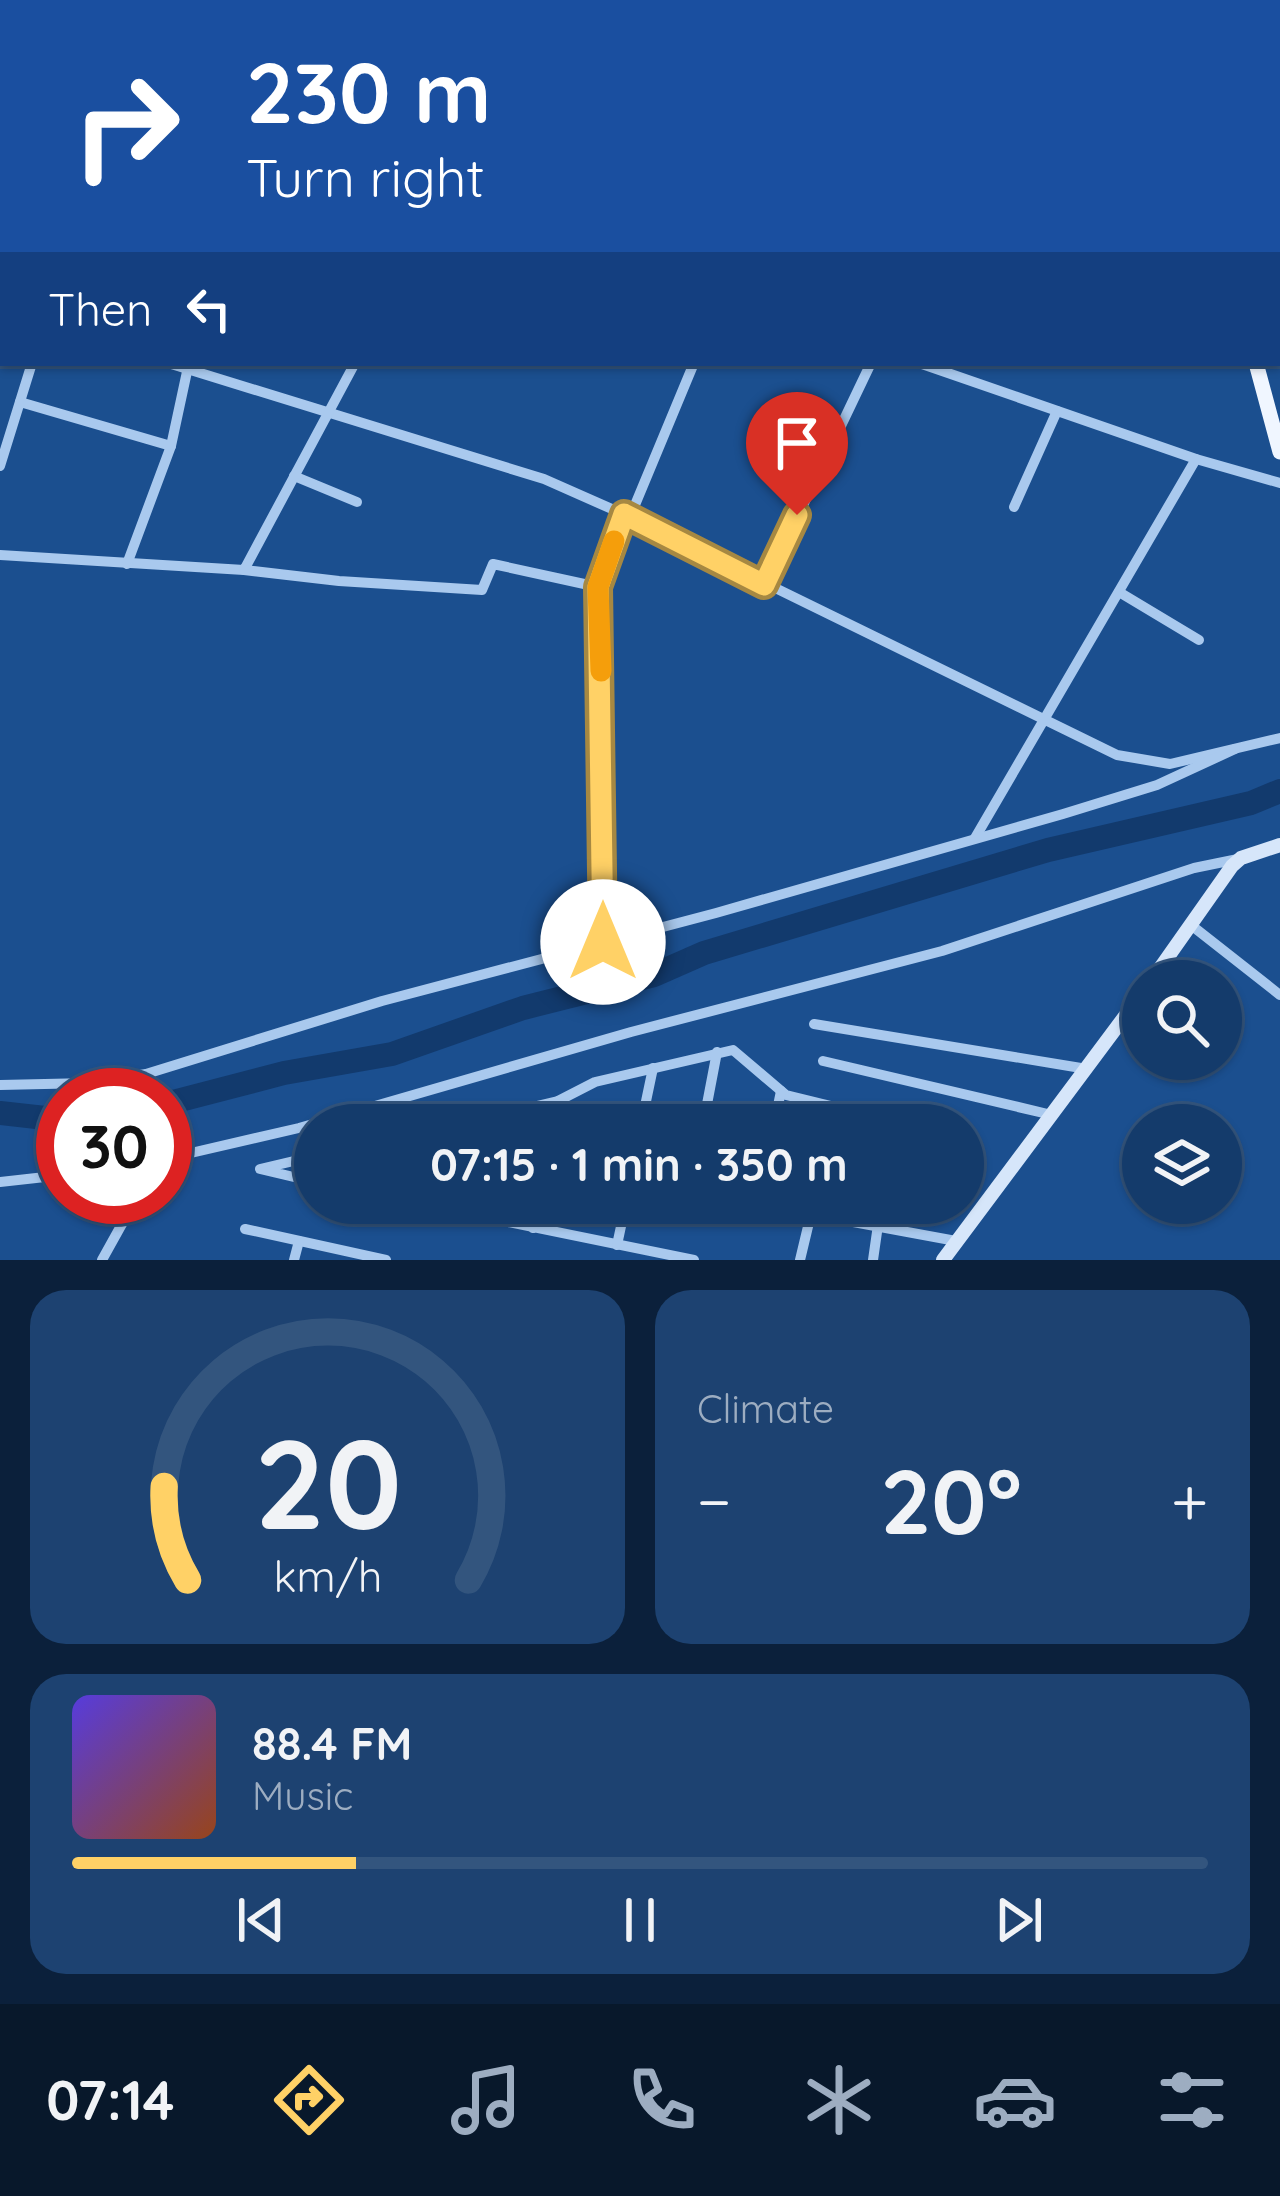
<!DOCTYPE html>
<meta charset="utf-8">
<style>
:root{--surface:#143b6b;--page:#1d4271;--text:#f1f3f6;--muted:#9dadc1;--line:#33557e;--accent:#ffd166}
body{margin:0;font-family:Quicksand,sans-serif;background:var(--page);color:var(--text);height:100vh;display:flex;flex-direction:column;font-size:45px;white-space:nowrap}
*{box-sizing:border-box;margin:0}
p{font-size:39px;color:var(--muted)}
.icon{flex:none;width:66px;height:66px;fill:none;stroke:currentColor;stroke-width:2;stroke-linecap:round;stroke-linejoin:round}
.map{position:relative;height:1260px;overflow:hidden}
.details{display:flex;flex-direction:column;gap:30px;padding:30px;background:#0b203b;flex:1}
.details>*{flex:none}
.guide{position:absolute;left:0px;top:0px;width:1281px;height:366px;box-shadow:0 3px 9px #0004,0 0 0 3px var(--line);background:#1a4fa0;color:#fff;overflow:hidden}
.controls{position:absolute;left:1122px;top:960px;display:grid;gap:24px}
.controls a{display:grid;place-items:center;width:120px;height:120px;border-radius:50%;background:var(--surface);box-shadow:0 3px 9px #0004,0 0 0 3px var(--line);font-size:60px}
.speed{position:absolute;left:36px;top:1068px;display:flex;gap:24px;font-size:60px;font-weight:700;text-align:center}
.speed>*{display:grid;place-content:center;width:156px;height:156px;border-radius:50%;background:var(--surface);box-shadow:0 3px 9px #0004,0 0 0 3px var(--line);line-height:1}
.speed .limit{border:18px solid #d22;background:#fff;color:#111}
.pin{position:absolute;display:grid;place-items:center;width:102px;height:102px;color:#fff;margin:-123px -51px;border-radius:50% 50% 50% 0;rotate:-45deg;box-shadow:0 0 12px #0007}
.pin .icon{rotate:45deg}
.me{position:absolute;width:132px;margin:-66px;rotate:0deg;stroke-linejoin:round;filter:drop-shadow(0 0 9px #0008)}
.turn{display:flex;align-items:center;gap:42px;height:252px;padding:0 48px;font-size:54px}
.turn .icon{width:156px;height:156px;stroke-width:2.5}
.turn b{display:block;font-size:84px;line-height:102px}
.then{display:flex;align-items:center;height:114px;padding:0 48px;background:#0003;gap:24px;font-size:45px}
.big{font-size:90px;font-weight:800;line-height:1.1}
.details .widget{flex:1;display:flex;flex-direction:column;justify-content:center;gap:18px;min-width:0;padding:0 42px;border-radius:36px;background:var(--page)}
.details .dial{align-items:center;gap:0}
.dial svg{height:312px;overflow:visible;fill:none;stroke:var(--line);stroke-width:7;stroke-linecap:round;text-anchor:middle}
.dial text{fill:var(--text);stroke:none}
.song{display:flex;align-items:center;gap:36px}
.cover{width:144px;height:144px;border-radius:18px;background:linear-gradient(135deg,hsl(250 70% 55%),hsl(20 70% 35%))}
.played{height:12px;border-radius:6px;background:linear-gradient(90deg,var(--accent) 25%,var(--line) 25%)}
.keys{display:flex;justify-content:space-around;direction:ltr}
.heat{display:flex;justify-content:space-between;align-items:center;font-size:66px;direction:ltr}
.details .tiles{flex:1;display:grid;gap:30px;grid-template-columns:1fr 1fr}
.widget:last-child{grid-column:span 2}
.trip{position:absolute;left:294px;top:1104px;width:690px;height:120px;border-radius:60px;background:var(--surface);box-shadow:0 3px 9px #0004,0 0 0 3px var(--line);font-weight:800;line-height:120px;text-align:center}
.tabs{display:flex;height:192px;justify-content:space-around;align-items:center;background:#08182b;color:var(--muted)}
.tabs .icon{width:84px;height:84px}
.tabs .active{color:var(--accent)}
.tabs b{font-size:54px;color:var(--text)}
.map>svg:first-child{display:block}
</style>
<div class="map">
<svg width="1280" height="1260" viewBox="0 0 1280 1260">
<rect width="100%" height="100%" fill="#1b4f8f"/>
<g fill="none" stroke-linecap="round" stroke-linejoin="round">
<g stroke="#123a6d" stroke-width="24">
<path d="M165 1104 284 1073 392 1054 523 1008 654 975 704 953 1048 850 1251 803 1280 791"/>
<path d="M0 1113 63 1120"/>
</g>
<path stroke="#a9c9ee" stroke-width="4.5" d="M0 133H3"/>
<g stroke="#a9c9ee" stroke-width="10">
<path d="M234 0 243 3"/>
<path d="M1031 0 1038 3"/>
<path d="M162 3 163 0"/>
<path d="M479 3 480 0"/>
<path d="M592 3 593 0"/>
<path d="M732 3 733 0"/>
<path d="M877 3 878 0"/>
<path d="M1278 11 1280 10"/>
<path d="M0 41 3 27"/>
<path d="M0 77H3"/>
<path d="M1278 224 1280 225"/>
<path d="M0 307 3 308"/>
<path d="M168 363 544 479 630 517 1117 755 1170 764 1280 738"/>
<path d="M919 363 1196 459 1280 483"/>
<path d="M20 402 171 446"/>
<path d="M0 466 32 363"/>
<path d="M294 476 357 502"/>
<path d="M1014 507 1057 411"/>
<path d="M630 517 694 363"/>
<path d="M0 555 244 570 355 363"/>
<path d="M127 564 171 446 188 367"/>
<path d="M244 570 339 581 482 590 493 564 598 587 603 942"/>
<path d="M765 585 871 363"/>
<path d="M598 587 624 514"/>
<path d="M1119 592 1199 640"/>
<path d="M975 838 1196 459"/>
<path d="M1191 925 1280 995"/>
<path d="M814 1024 1087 1069"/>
<path d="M823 1061 1052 1115"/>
<path d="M0 1085 89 1083 146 1074 382 1001 716 913 1063 814 1157 785 1235 749"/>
<path d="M458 1125 558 1101 595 1082 733 1050 786 1095 831 1106 836 1113 834 1125"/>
<path d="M553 1125 558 1101"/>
<path d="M641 1125 653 1068"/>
<path d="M703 1125 717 1052"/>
<path d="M774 1125 781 1091"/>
<path d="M315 1156 260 1169 315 1182"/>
<path d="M165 1159 299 1128 631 1032 942 951 1194 868 1238 859"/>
<path d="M0 1182 63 1175"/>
<path d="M415 1203 694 1260"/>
<path d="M750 1203 956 1241"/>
<path d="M533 1228 538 1203"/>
<path d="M245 1229 386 1260"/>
<path d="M617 1245 626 1203"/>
<path d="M102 1260 137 1197"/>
<path d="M294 1260 299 1241"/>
<path d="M800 1260 811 1214"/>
<path d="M873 1260 878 1225"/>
</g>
<g stroke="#d6e6fa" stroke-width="14">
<path d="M1151 981 1232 866 1241 858 1280 845"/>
<path d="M943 1260 1143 992"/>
</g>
<g stroke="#f0f6ff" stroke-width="15">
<path d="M1150 0 1151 3"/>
<path d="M1256 363 1280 452"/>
</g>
<g stroke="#fff" stroke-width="4.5" stroke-dasharray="21 9" stroke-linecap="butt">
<path d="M1247 0 1248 3"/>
<path d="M1278 73 1280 78"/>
</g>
</g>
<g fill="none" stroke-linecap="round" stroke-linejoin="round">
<defs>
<path id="route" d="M603 942 598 587 624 514 764 585 797 515"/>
</defs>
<use href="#route" stroke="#a68842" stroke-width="30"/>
<use href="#route" stroke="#ffd166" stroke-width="21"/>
<path stroke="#f59e0b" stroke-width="21" d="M601 671 598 587 614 541"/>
</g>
</svg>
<div class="controls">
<a><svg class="icon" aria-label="search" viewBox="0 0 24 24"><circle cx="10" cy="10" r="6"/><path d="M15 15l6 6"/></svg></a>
<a><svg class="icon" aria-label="layers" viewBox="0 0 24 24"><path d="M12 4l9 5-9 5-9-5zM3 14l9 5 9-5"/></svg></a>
</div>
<div class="speed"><div class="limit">30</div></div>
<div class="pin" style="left:797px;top:515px;background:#d93025"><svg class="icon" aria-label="arrive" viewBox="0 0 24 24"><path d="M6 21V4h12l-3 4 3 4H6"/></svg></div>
<svg class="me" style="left:603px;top:942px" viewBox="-20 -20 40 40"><circle r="19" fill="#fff"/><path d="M0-13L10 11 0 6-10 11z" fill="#ffd166"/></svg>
<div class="trip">07:15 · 1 min · 350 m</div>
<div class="guide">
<div class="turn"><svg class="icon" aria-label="right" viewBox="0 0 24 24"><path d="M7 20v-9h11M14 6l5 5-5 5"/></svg><div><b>230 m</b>Turn right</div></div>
<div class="then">Then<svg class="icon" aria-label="left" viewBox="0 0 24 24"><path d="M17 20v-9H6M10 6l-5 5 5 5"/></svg></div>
</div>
</div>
<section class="details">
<div class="tiles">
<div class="widget dial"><svg viewBox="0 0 100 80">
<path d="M14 69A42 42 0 1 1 86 69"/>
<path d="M14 69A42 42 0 0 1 8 45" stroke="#ffd166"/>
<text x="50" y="56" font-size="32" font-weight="700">20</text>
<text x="50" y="72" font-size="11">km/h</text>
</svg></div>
<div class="widget"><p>Climate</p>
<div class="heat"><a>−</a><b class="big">20°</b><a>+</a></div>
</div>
<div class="widget">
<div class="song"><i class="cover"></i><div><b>88.4 FM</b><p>Music</p></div></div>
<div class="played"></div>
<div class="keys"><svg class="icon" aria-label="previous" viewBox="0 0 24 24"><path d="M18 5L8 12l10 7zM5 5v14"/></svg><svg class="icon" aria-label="pause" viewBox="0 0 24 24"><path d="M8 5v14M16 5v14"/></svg><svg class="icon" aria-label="next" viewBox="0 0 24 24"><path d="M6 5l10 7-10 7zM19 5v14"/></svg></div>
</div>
</div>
</section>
<nav class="tabs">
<b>07:14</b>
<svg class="icon active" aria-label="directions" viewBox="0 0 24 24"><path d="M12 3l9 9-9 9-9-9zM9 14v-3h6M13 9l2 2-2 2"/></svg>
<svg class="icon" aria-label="music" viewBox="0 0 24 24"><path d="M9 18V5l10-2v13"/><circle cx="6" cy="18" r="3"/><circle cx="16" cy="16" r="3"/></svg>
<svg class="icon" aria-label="phone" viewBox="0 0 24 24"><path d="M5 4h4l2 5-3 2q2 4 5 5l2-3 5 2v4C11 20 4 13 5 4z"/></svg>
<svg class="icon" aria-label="climate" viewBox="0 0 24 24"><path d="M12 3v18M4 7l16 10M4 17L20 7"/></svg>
<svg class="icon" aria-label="car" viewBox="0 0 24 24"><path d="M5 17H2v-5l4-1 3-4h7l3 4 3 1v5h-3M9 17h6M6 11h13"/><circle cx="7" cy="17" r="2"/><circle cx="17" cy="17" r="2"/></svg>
<svg class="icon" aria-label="filters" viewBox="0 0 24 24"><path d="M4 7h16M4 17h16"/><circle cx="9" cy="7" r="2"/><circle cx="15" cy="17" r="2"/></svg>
</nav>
